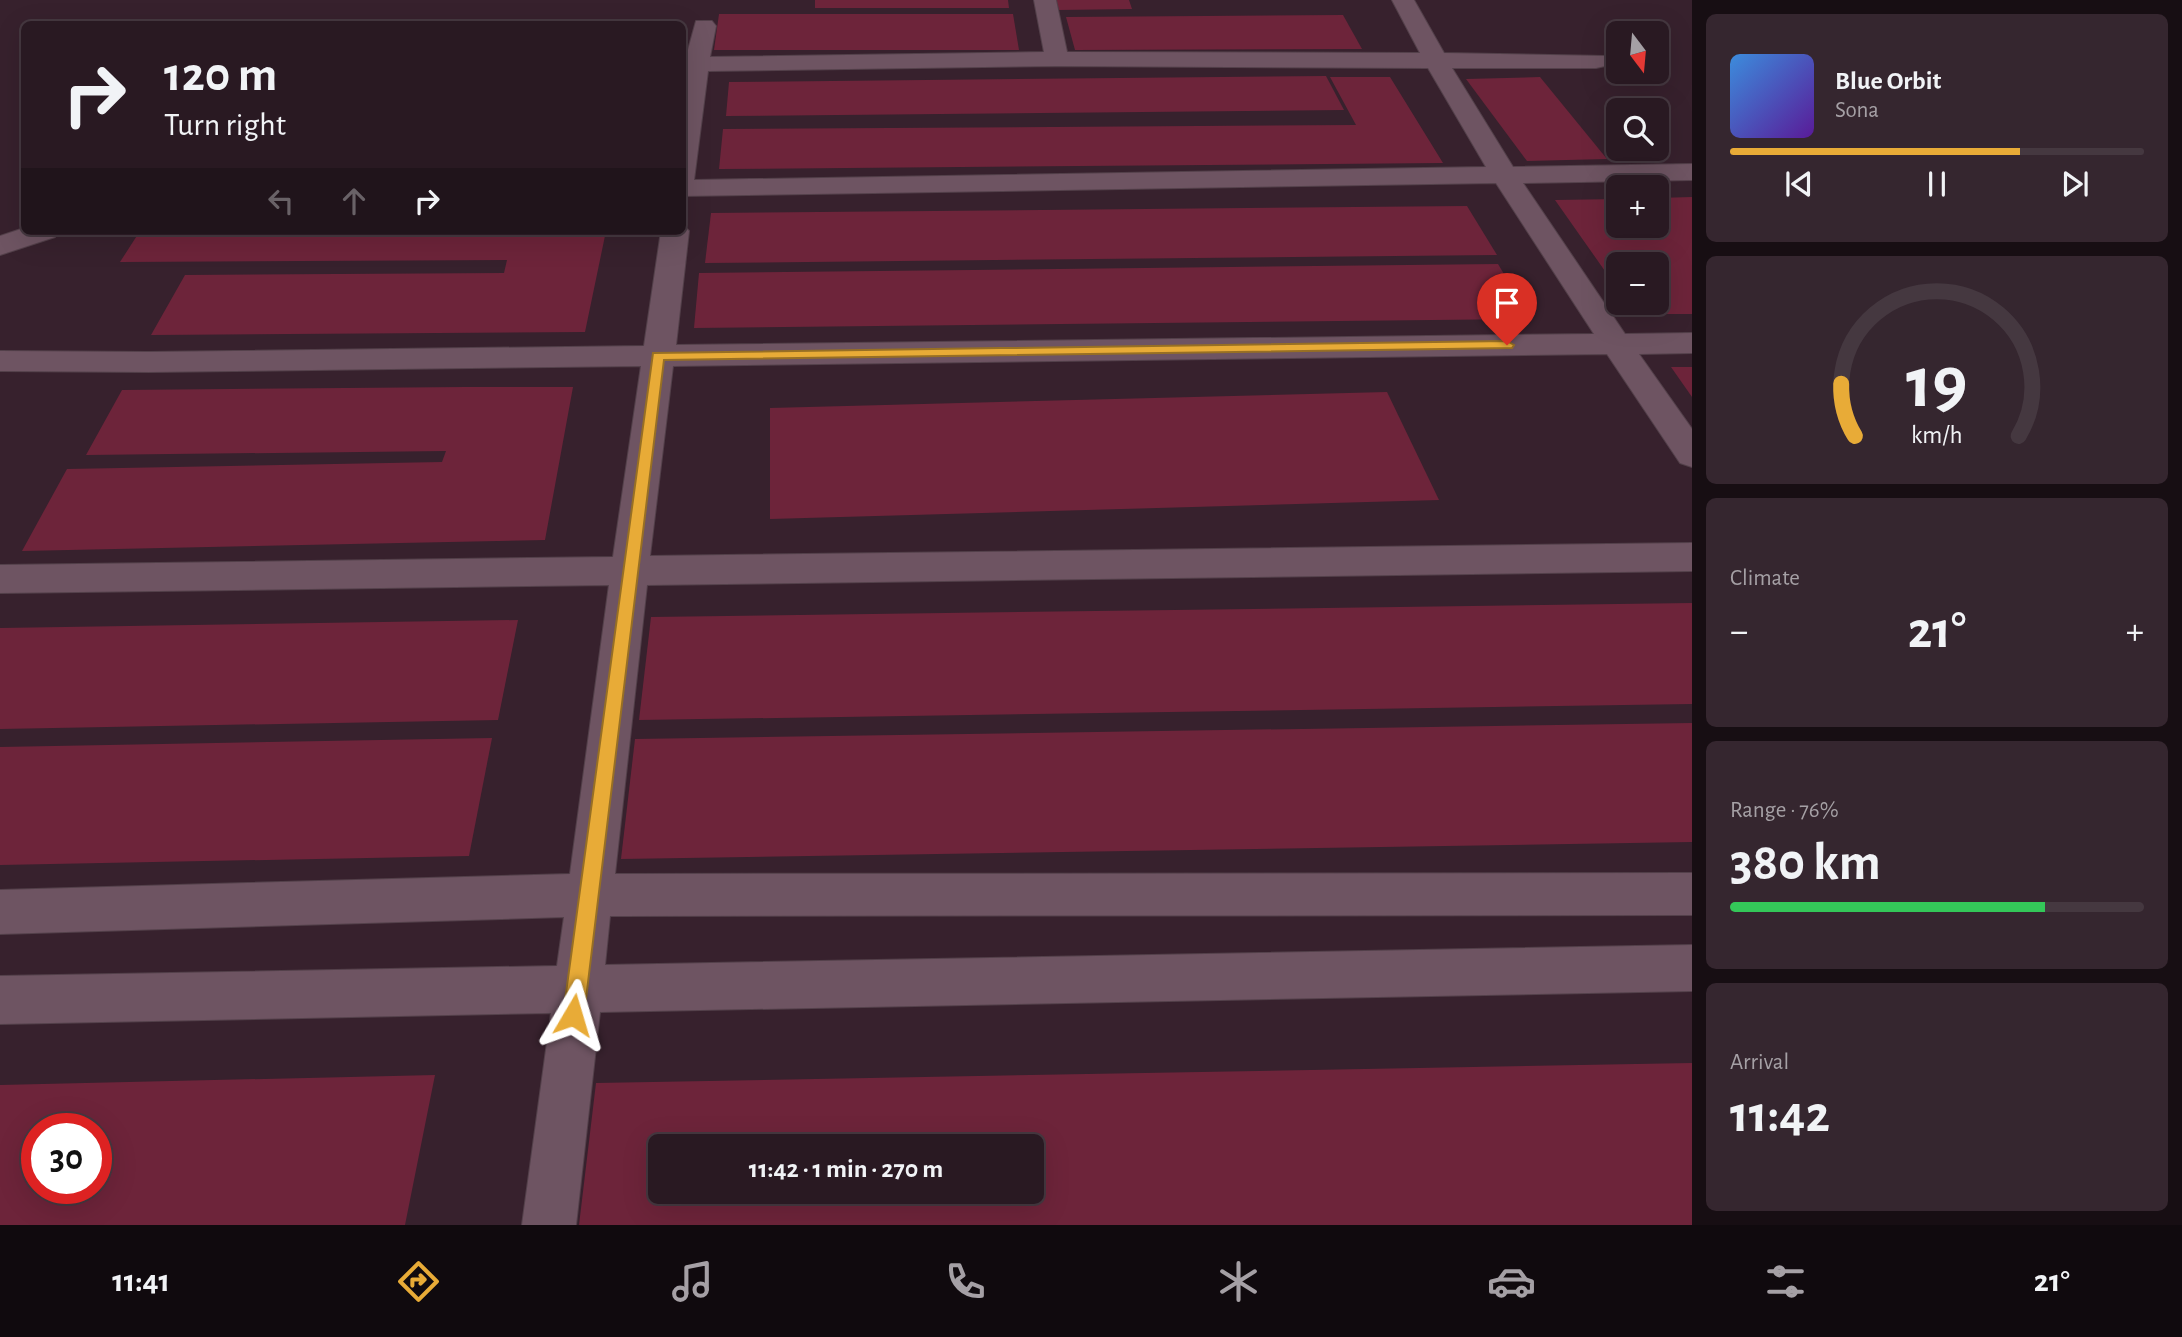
<!DOCTYPE html>
<meta charset="utf-8">
<style>
:root{--surface:#291922;--page:#35262f;--text:#f1f3f6;--muted:#a5a0a5;--line:#453840;--accent:#e8ab37}
body{margin:0;font-family:"Alegreya Sans",sans-serif;background:var(--page);color:var(--text);height:100vh;display:flex;flex-direction:column;font-size:26px;white-space:nowrap}
*{box-sizing:border-box;margin:0}
p{font-size:23px;color:var(--muted)}
.icon{flex:none;width:38px;height:38px;fill:none;stroke:currentColor;stroke-width:2;stroke-linecap:round;stroke-linejoin:round}
.map{position:relative;flex:1;overflow:hidden}
.details{display:flex;flex-direction:column;gap:14px;padding:14px;background:#170e13;width:490px}
.details>*{flex:none}
.banner{position:absolute;left:21px;top:21px;width:665px;height:214px;border-radius:10px;box-shadow:0 7px 28px #0002,0 0 0 2px var(--line);background:#291922;color:var(--text);overflow:hidden}
.needle{width:46px;rotate:164deg}
.tools{position:absolute;left:1606px;top:21px;display:grid;gap:14px}
.tools a{display:grid;place-items:center;width:63px;height:63px;border-radius:10px;background:var(--surface);box-shadow:0 7px 28px #0002,0 0 0 2px var(--line);font-size:35px}
.speed{position:absolute;left:21px;top:1113px;display:flex;gap:14px;font-size:35px;font-weight:700;text-align:center}
.speed>*{display:grid;place-content:center;width:91px;height:91px;border-radius:50%;background:var(--surface);box-shadow:0 7px 28px #0002,0 0 0 2px var(--line);line-height:1}
.speed .limit{border:10px solid #d22;background:#fff;color:#111}
.pin{position:absolute;display:grid;place-items:center;width:60px;height:60px;color:#fff;margin:-72px -30px;border-radius:50% 50% 50% 0;rotate:-45deg;box-shadow:0 0 7px #0007}
.pin .icon{rotate:45deg}
.me{position:absolute;width:77px;margin:-38px;rotate:7deg;stroke-linejoin:round;filter:drop-shadow(0 0 5px #0008)}
.turn{display:flex;align-items:center;gap:24px;height:147px;padding:0 28px;font-size:32px}
.turn .icon{width:91px;height:91px;stroke-width:2.5}
.turn b{display:block;font-size:49px;line-height:60px}
.lanes{display:flex;align-items:center;height:66px;padding:0 28px;background:#0003;justify-content:center;gap:35px;direction:ltr}
.lanes .off{opacity:.35}
.big{font-size:52px;font-weight:700;line-height:1.1}
.details .card{flex:1;display:flex;flex-direction:column;justify-content:center;gap:10px;min-width:0;padding:0 24px;border-radius:10px;background:var(--page)}
.details .dial{align-items:center;gap:0}
.dial svg{height:182px;overflow:visible;fill:none;stroke:var(--line);stroke-width:7;stroke-linecap:round;text-anchor:middle}
.dial text{fill:var(--text);stroke:none}
.song{display:flex;align-items:center;gap:21px}
.cover{width:84px;height:84px;border-radius:10px;background:linear-gradient(135deg,hsl(210 70% 55%),hsl(270 70% 35%))}
.played{height:7px;border-radius:4px;background:linear-gradient(90deg,var(--accent) 70%,var(--line) 70%)}
.keys{display:flex;justify-content:space-around;direction:ltr}
.heat{display:flex;justify-content:space-between;align-items:center;font-size:38px;direction:ltr}
.charge{height:10px;border-radius:5px;background:linear-gradient(90deg,#34c759 76%,var(--line) 0)}
.trip{position:absolute;left:648px;top:1134px;width:396px;height:70px;border-radius:10px;background:var(--surface);box-shadow:0 7px 28px #0002,0 0 0 2px var(--line);font-weight:700;line-height:70px;text-align:center}
.menu{display:flex;height:112px;justify-content:space-around;align-items:center;background:#100a0e;color:var(--muted)}
.menu .icon{width:49px;height:49px}
.menu .active{color:var(--accent)}
.menu b{font-size:32px;color:var(--text)}
main{display:flex;flex:1;min-height:0}
.map>svg:first-child{display:block}
</style>
<main>
<div class="map">
<svg width="1692" height="1225" viewBox="0 0 1692 1225">
<rect width="100%" height="100%" fill="#37212d"/>
<g fill="#6d243a" fill-rule="evenodd">
<path d="M815 0H1008L1009 8H815Z"/>
<path d="M1056 0H1129L1132 9 1059 10Z"/>
<path d="M719 14H1013L1019 50H714Z"/>
<path d="M1343 15 1362 49 1075 50 1066 17Z"/>
<path d="M1326 76 1344 110 726 116 729 82Z"/>
<path d="M1330 77H1390L1443 163 719 169 723 129 1356 125Z"/>
<path d="M1540 77 1607 159 1527 161 1466 79Z"/>
<path d="M1692 197V314H1634L1627 303H1657V264H1619V291L1555 200 1619 199V226H1657V198Z"/>
<path d="M1467 206 1497 255 705 263 711 213Z"/>
<path d="M140 231H606L585 332 151 335 185 275 504 273 507 260 120 262Z"/>
<path d="M1498 264 1531 319 694 328 699 273Z"/>
<path d="M1671 367H1692V397Z"/>
<path d="M466 387H573L545 540 22 551 67 469 442 462 446 451 86 455 122 390Z"/>
<path d="M1387 392 1439 500 770 519V408Z"/>
<path d="M1692 603V704L639 720 651 617Z"/>
<path d="M518 620 498 720 0 729V628Z"/>
<path d="M1692 723V842L621 859 635 739Z"/>
<path d="M492 738 469 856 0 865V747Z"/>
<path d="M1692 1063V1225H579L596 1083ZM660 1146H1031V1192H660Z"/>
<path d="M435 1075 405 1225H0V1085ZM37 1129H96V1188H37Z"/>
</g>
<g fill="none" stroke-linecap="round" stroke-linejoin="round">
<defs>
<g id="street">
<path d="M1034 0H1056L1067 52 1420 53 1392 0H1414L1444 53 1605 56 1608 61 1605 66 1596 68H1452L1513 167 1692 164V180L1523 183 1625 334 1692 333V353L1639 354 1692 429V467L1680 463 1607 354 673 366 650 556 1692 543V571L647 585 615 874 1692 873V915L610 916 605 965 1692 945V991L600 1012 576 1225H522L551 1013 0 1024V976L557 966 564 917 0 934V890L570 874 609 585 0 593V565L613 557 641 366 149 372 0 371V351L149 352 644 346 661 231H682V224L689 231 676 345 1594 334 1496 183 682 196V57H686L696 21H712L716 26 710 57 1044 52ZM1057 66 1428 68 1486 167 694 180 708 71Z"/>
<path d="M24 228V231H59L55 237 0 255V236Z"/>
</g>
</defs>
<use href="#street" stroke="#53404a" stroke-width="2"/>
<use href="#street" fill="#6e5462" fill-rule="evenodd"/>
</g>
<path fill="#e8ab37" stroke="#976f24" stroke-width="2" d="M1507 341 1514 345 1512 348 664 360 584 1015 581 1022 573 1025 566 1022 563 1015 653 353Z"/>
</svg>
<div class="tools">
<a><svg class="needle" viewBox="-14 -14 28 28"><path d="M0-13l5 13h-10z" fill="#e53935"/><path d="M0 13l5-13h-10z" fill="#a5a0a5"/></svg></a>
<a><svg class="icon" aria-label="search" viewBox="0 0 24 24"><circle cx="10" cy="10" r="6"/><path d="M15 15l6 6"/></svg></a>
<a>+</a>
<a>−</a>
</div>
<div class="speed"><div class="limit">30</div></div>
<div class="pin" style="left:1507px;top:345px;background:#d93025"><svg class="icon" aria-label="arrive" viewBox="0 0 24 24"><path d="M6 21V4h12l-3 4 3 4H6"/></svg></div>
<svg class="me" style="left:573px;top:1015px" viewBox="-20 -20 40 40"><path d="M0-17L14 15 0 8-14 15z" fill="#e8ab37" stroke="#fff" stroke-width="4"/></svg>
<div class="trip">11:42 · 1 min · 270 m</div>
<div class="banner">
<div class="turn"><svg class="icon" aria-label="right" viewBox="0 0 24 24"><path d="M7 20v-9h11M14 6l5 5-5 5"/></svg><div><b>120 m</b>Turn right</div></div>
<div class="lanes"><svg class="icon off" aria-label="left" viewBox="0 0 24 24"><path d="M17 20v-9H6M10 6l-5 5 5 5"/></svg><svg class="icon off" aria-label="ahead" viewBox="0 0 24 24"><path d="M12 20V5M6 11l6-6 6 6"/></svg><svg class="icon" aria-label="right" viewBox="0 0 24 24"><path d="M7 20v-9h11M14 6l5 5-5 5"/></svg></div>
</div>
</div>
<section class="details">
<div class="card">
<div class="song"><i class="cover"></i><div><b>Blue Orbit</b><p>Sona</p></div></div>
<div class="played"></div>
<div class="keys"><svg class="icon" aria-label="previous" viewBox="0 0 24 24"><path d="M18 5L8 12l10 7zM5 5v14"/></svg><svg class="icon" aria-label="pause" viewBox="0 0 24 24"><path d="M8 5v14M16 5v14"/></svg><svg class="icon" aria-label="next" viewBox="0 0 24 24"><path d="M6 5l10 7-10 7zM19 5v14"/></svg></div>
</div>
<div class="card dial"><svg viewBox="0 0 100 80">
<path d="M14 69A42 42 0 1 1 86 69"/>
<path d="M14 69A42 42 0 0 1 8 46" stroke="#e8ab37"/>
<text x="50" y="56" font-size="32" font-weight="700">19</text>
<text x="50" y="72" font-size="11">km/h</text>
</svg></div>
<div class="card"><p>Climate</p>
<div class="heat"><a>−</a><b class="big">21°</b><a>+</a></div>
</div>
<div class="card"><p>Range · 76%</p><b class="big">380 km</b><div class="charge"></div></div>
<div class="card"><p>Arrival</p><b class="big">11:42</b></div>
</section>
</main>
<nav class="menu">
<b>11:41</b>
<svg class="icon active" aria-label="directions" viewBox="0 0 24 24"><path d="M12 3l9 9-9 9-9-9zM9 14v-3h6M13 9l2 2-2 2"/></svg>
<svg class="icon" aria-label="music" viewBox="0 0 24 24"><path d="M9 18V5l10-2v13"/><circle cx="6" cy="18" r="3"/><circle cx="16" cy="16" r="3"/></svg>
<svg class="icon" aria-label="phone" viewBox="0 0 24 24"><path d="M5 4h4l2 5-3 2q2 4 5 5l2-3 5 2v4C11 20 4 13 5 4z"/></svg>
<svg class="icon" aria-label="climate" viewBox="0 0 24 24"><path d="M12 3v18M4 7l16 10M4 17L20 7"/></svg>
<svg class="icon" aria-label="car" viewBox="0 0 24 24"><path d="M5 17H2v-5l4-1 3-4h7l3 4 3 1v5h-3M9 17h6M6 11h13"/><circle cx="7" cy="17" r="2"/><circle cx="17" cy="17" r="2"/></svg>
<svg class="icon" aria-label="filters" viewBox="0 0 24 24"><path d="M4 7h16M4 17h16"/><circle cx="9" cy="7" r="2"/><circle cx="15" cy="17" r="2"/></svg>
<b>21°</b>
</nav>
